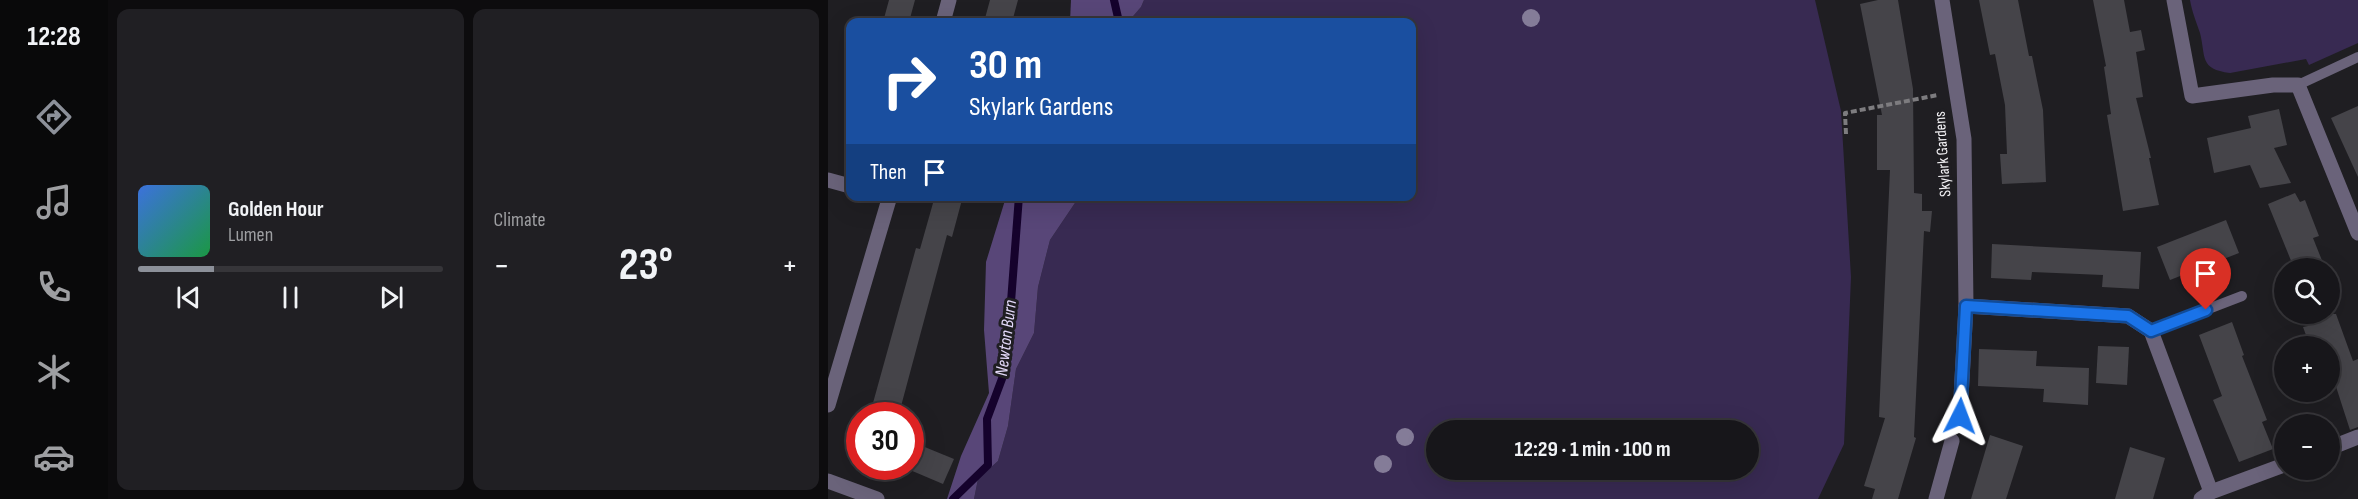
<!DOCTYPE html>
<meta charset="utf-8">
<style>
:root{--surface:#17161a;--page:#201f23;--text:#f1f3f6;--muted:#9e9fa2;--line:#363539;--accent:#8c9099}
body{margin:0;font-family:"Sofia Sans Condensed",sans-serif;background:var(--page);color:var(--text);height:100vh;display:flex;flex-direction:column;font-size:22px;white-space:nowrap}
*{box-sizing:border-box;margin:0}
p{font-size:20px;color:var(--muted)}
.icon{flex:none;width:33px;height:33px;fill:none;stroke:currentColor;stroke-width:2;stroke-linecap:round;stroke-linejoin:round}
.map{position:relative;flex:1;overflow:hidden}
.details{display:flex;flex-direction:column;gap:9px;padding:9px;background:#0d0c0e;width:720px}
.details>*{flex:none}
.banner{position:absolute;left:18px;top:18px;width:570px;height:183px;border-radius:12px;box-shadow:0 6px 24px #0002,0 0 0 2px var(--line);background:#1a4fa0;color:#fff;overflow:hidden}
.fabs{position:absolute;left:1446px;top:258px;display:grid;gap:12px}
.fabs a{display:grid;place-items:center;width:66px;height:66px;border-radius:50%;background:var(--surface);box-shadow:0 6px 24px #0002,0 0 0 2px var(--line);font-size:30px}
.speed{position:absolute;left:18px;top:402px;display:flex;gap:12px;font-size:30px;font-weight:700;text-align:center}
.speed>*{display:grid;place-content:center;width:78px;height:78px;border-radius:50%;background:var(--surface);box-shadow:0 6px 24px #0002,0 0 0 2px var(--line);line-height:1}
.speed .limit{border:9px solid #d22;background:#fff;color:#111}
.pin{position:absolute;display:grid;place-items:center;width:51px;height:51px;color:#fff;margin:-62px -26px;border-radius:50% 50% 50% 0;rotate:-45deg;box-shadow:0 0 6px #0007}
.pin .icon{rotate:45deg}
.me{position:absolute;width:66px;margin:-33px;rotate:3deg;stroke-linejoin:round;filter:drop-shadow(0 0 4px #0008)}
.turn{display:flex;align-items:center;gap:21px;height:126px;padding:0 24px;font-size:27px}
.turn .icon{width:78px;height:78px;stroke-width:2.5}
.turn b{display:block;font-size:42px;line-height:51px}
.then{display:flex;align-items:center;height:57px;padding:0 24px;background:#0003;gap:12px;font-size:22px}
.big{font-size:45px;font-weight:700;line-height:1.1}
.details .card{flex:1;display:flex;flex-direction:column;justify-content:center;gap:9px;min-width:0;padding:0 21px;border-radius:12px;background:var(--page)}
.song{display:flex;align-items:center;gap:18px}
.cover{width:72px;height:72px;border-radius:9px;background:linear-gradient(135deg,hsl(220 70% 55%),hsl(140 70% 35%))}
.played{height:6px;border-radius:3px;background:linear-gradient(90deg,var(--accent) 25%,var(--line) 25%)}
.keys{display:flex;justify-content:space-around;direction:ltr}
.heat{display:flex;justify-content:space-between;align-items:center;font-size:33px;direction:ltr}
.details .tiles{flex:1;display:grid;gap:9px;grid-template-columns:repeat(2,1fr)}
.trip{position:absolute;left:598px;top:420px;width:333px;height:60px;border-radius:30px;background:var(--surface);box-shadow:0 6px 24px #0002,0 0 0 2px var(--line);font-weight:700;line-height:60px;text-align:center}
main{display:flex;flex:1;min-height:0}
.tab-bar{display:flex;flex-direction:column;width:108px;justify-content:space-around;align-items:center;background:#09090a;color:var(--muted)}
.tab-bar .icon{width:42px;height:42px}
.tab-bar .selected{color:var(--accent)}
.tab-bar b{font-size:27px;color:var(--text)}
.map>svg:first-child{display:block}
</style>
<main>
<nav class="tab-bar">
<b>12:28</b>
<svg class="icon selected" aria-label="directions" viewBox="0 0 24 24"><path d="M12 3l9 9-9 9-9-9zM9 14v-3h6M13 9l2 2-2 2"/></svg>
<svg class="icon" aria-label="music" viewBox="0 0 24 24"><path d="M9 18V5l10-2v13"/><circle cx="6" cy="18" r="3"/><circle cx="16" cy="16" r="3"/></svg>
<svg class="icon" aria-label="phone" viewBox="0 0 24 24"><path d="M5 4h4l2 5-3 2q2 4 5 5l2-3 5 2v4C11 20 4 13 5 4z"/></svg>
<svg class="icon" aria-label="climate" viewBox="0 0 24 24"><path d="M12 3v18M4 7l16 10M4 17L20 7"/></svg>
<svg class="icon" aria-label="car" viewBox="0 0 24 24"><path d="M5 17H2v-5l4-1 3-4h7l3 4 3 1v5h-3M9 17h6M6 11h13"/><circle cx="7" cy="17" r="2"/><circle cx="17" cy="17" r="2"/></svg>
</nav>
<section class="details">
<div class="tiles">
<div class="card">
<div class="song"><i class="cover"></i><div><b>Golden Hour</b><p>Lumen</p></div></div>
<div class="played"></div>
<div class="keys"><svg class="icon" aria-label="previous" viewBox="0 0 24 24"><path d="M18 5L8 12l10 7zM5 5v14"/></svg><svg class="icon" aria-label="pause" viewBox="0 0 24 24"><path d="M8 5v14M16 5v14"/></svg><svg class="icon" aria-label="next" viewBox="0 0 24 24"><path d="M6 5l10 7-10 7zM19 5v14"/></svg></div>
</div>
<div class="card"><p>Climate</p>
<div class="heat"><a>−</a><b class="big">23°</b><a>+</a></div>
</div>
</div>
</section>
<div class="map">
<svg width="1530" height="499" viewBox="0 0 1530 499">
<rect width="100%" height="100%" fill="#1f1e22"/>
<g fill="#382a52" fill-rule="evenodd">
<path d="M316 0H987L1013 111 1023 277 1016 444 990 499H146L150 479 170 461 180 426 188 369 206 333 210 287 222 240 251 197 584 196V22H300L313 7ZM609 430H921V470H609Z"/>
<path d="M1362 0H1530V43L1481 65 1478 59 1402 73C1371 69 1378 57 1372 33 1368 21 1364 12 1362 0Z"/>
</g>
<g fill="#584678">
<path d="M243 0H316L313 7 300 22H242Z"/>
<path d="M178 197H251L222 240 210 287 206 333 188 369 180 426 170 461 150 479 146 499H119L133 456 161 393 156 330 158 262Z"/>
</g>
<g fill="none" stroke-linecap="round" stroke-linejoin="round">
<g stroke="#15022c" stroke-width="8">
<path d="M286 0 291 22"/>
<path d="M125 499 160 465 159 419 178 368 191 196"/>
</g>
</g>
<g fill="#454449">
<path d="M61 0H87L81 22H55Z"/>
<path d="M162 0H190L184 22H156Z"/>
<path d="M1050 0H1070L1085 89 1086 193 1094 194V211H1104L1102 232 1096 231 1086 437 1088 438 1070 499H1044L1047 489 1036 486 1057 418 1051 417 1062 170H1049V115H1054L1032 4Z"/>
<path d="M1151 0H1190L1201 56H1204L1215 110 1218 182 1174 184 1172 154H1179L1177 105 1167 54 1162 55Z"/>
<path d="M1265 0H1296L1302 32 1313 30 1317 50 1308 52 1315 97 1308 98 1323 158H1321L1331 205 1295 211 1279 115 1283 114 1276 67 1278 66Z"/>
<path d="M1530 106V177L1503 118Z"/>
<path d="M1451 109 1459 145 1446 148 1463 183 1432 188 1422 165 1386 173 1379 138 1423 128 1420 116Z"/>
<path d="M1467 193 1472 202 1477 200 1491 236 1485 238 1497 268H1466L1440 204Z"/>
<path d="M107 196H135L124 237 119 235 72 410 45 403 88 248 92 249Z"/>
<path d="M1398 220 1411 253 1342 280 1329 247Z"/>
<path d="M1164 244 1313 252 1311 289 1274 287 1275 275 1204 272 1203 280 1163 278Z"/>
<path d="M1475 314H1508L1525 361 1530 359V427L1522 430 1502 368V346H1482L1475 327 1480 326Z"/>
<path d="M1404 322 1416 355 1414 356 1439 420 1434 422 1445 449 1411 462 1385 400 1394 396 1371 335Z"/>
<path d="M1270 346 1301 347 1299 385 1268 383Z"/>
<path d="M1151 349 1209 351 1208 366 1261 368 1260 405 1215 402 1216 389 1150 386Z"/>
<path d="M1162 435 1195 446 1178 499H1143Z"/>
<path d="M82 441 126 459 115 484 82 470Z"/>
<path d="M1302 447 1337 458 1325 499H1287Z"/>
</g>
<g fill="none" stroke-linecap="round" stroke-linejoin="round">
<path stroke="#7d7c7f" stroke-width="4" stroke-dasharray="6 3" stroke-linecap="butt" d="M1018 134 1017 113 1110 95"/>
<g stroke="#6a637a" stroke-width="10">
<path d="M1470 85 1530 57"/>
<path d="M1323 331 1414 296"/>
</g>
<g stroke="#6a637a" stroke-width="15">
<path d="M1114 0 1136 139 1138 306 1132 416"/>
<path d="M1346 0 1364 96 1445 85H1470L1530 233"/>
<path d="M115 22 121 0"/>
<path d="M0 180 22 186"/>
<path d="M1138 306 1300 316 1323 331 1383 492"/>
<path d="M0 405 62 196"/>
<path d="M1502 448 1530 437"/>
<path d="M0 481 49 499"/>
<path d="M1108 499 1124 441"/>
<path d="M1373 499 1383 492 1456 465"/>
</g>
</g>
<g fill="#847c98">
<circle cx="703" cy="18" r="9"/>
<circle cx="577" cy="437" r="9"/>
<circle cx="555" cy="464" r="9"/>
</g>
<g fill="none" stroke-linecap="round" stroke-linejoin="round">
<defs>
<path id="route" d="M1132 416 1138 306 1300 316 1323 331 1378 310"/>
</defs>
<use href="#route" stroke="#114b97" stroke-width="15"/>
<use href="#route" stroke="#1a73e8" stroke-width="10"/>
</g>
<g text-anchor="middle" dominant-baseline="central" stroke-width="6" stroke-linejoin="round" paint-order="stroke">
<g font-size="16" fill="#f3f2f5" stroke="#1f1e22">
<text transform="translate(1115 154) rotate(-94)">Skylark Gardens</text>
</g>
<g font-size="18" font-style="italic" fill="#e3d9f9" stroke="#1f1e22">
<text transform="translate(178 338) rotate(-83)">Newton Burn</text>
</g>
</g>
</svg>
<div class="fabs">
<a><svg class="icon" aria-label="search" viewBox="0 0 24 24"><circle cx="10" cy="10" r="6"/><path d="M15 15l6 6"/></svg></a>
<a>+</a>
<a>−</a>
</div>
<div class="speed"><div class="limit">30</div></div>
<div class="pin" style="left:1378px;top:310px;background:#d93025"><svg class="icon" aria-label="arrive" viewBox="0 0 24 24"><path d="M6 21V4h12l-3 4 3 4H6"/></svg></div>
<svg class="me" style="left:1132px;top:416px" viewBox="-20 -20 40 40"><path d="M0-17L14 15 0 8-14 15z" fill="#1a73e8" stroke="#fff" stroke-width="4"/></svg>
<div class="trip">12:29 · 1 min · 100 m</div>
<div class="banner">
<div class="turn"><svg class="icon" aria-label="right" viewBox="0 0 24 24"><path d="M7 20v-9h11M14 6l5 5-5 5"/></svg><div><b>30 m</b>Skylark Gardens</div></div>
<div class="then">Then<svg class="icon" aria-label="arrive" viewBox="0 0 24 24"><path d="M6 21V4h12l-3 4 3 4H6"/></svg></div>
</div>
</div>
</main>
